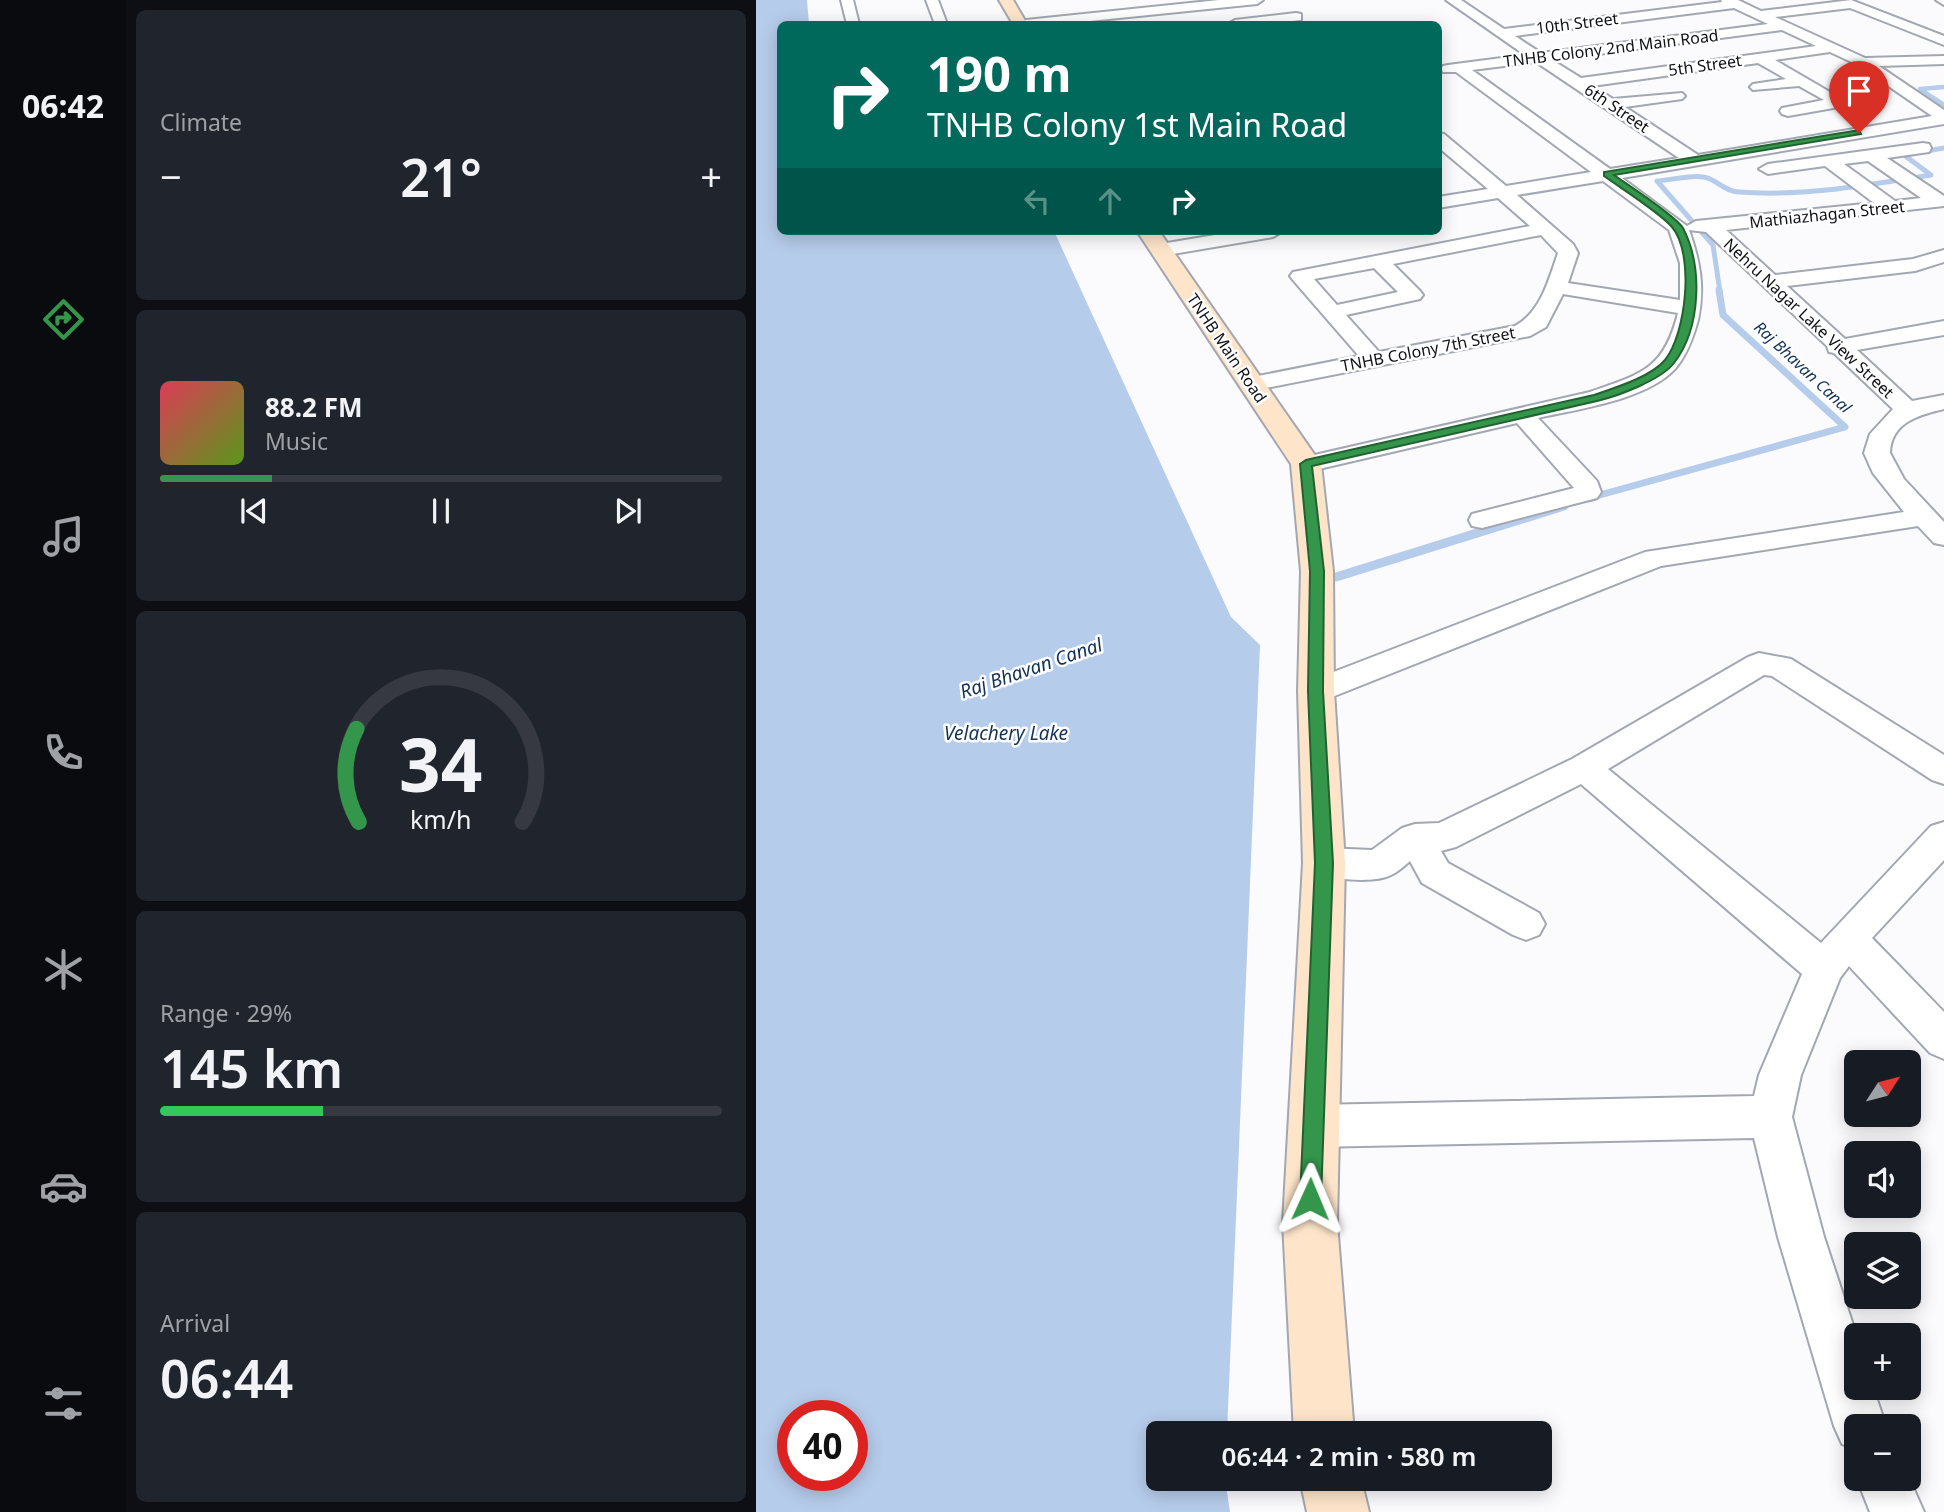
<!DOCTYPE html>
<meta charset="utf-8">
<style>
:root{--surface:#171b24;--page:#20242c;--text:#f1f3f6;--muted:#9ea1a6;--line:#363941;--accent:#34964b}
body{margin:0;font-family:"Noto Sans",sans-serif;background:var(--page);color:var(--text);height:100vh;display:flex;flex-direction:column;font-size:26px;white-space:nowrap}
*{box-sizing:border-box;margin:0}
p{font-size:23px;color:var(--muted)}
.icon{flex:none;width:38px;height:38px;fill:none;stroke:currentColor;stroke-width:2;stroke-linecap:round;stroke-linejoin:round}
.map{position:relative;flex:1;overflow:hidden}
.side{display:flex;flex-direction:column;gap:10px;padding:10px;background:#0d0f14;width:630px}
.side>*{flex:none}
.top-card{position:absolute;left:21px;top:21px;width:665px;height:214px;border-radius:10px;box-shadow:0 4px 18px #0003;background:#00695c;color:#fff;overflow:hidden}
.needle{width:46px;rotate:54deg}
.tools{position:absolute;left:1088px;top:1050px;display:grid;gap:14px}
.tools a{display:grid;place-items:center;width:77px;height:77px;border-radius:10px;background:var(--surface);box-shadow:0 4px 18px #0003;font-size:35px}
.speed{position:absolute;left:21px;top:1400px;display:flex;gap:14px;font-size:35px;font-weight:700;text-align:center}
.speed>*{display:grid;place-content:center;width:91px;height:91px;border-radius:50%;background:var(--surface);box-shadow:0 4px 18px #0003;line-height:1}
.speed .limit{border:10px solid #d22;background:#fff;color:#111}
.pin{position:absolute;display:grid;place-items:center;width:60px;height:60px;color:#fff;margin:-72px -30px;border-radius:50% 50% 50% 0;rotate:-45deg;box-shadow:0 0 7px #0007}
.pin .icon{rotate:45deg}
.me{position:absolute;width:77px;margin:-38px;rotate:1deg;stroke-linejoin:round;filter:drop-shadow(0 0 5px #0008)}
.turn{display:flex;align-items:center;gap:24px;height:147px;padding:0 35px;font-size:32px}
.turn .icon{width:91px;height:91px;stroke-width:2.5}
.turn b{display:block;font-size:49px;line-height:60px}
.lanes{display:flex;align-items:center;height:66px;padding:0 35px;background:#0003;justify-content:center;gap:35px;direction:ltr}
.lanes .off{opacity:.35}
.big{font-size:52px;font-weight:600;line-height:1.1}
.side .tile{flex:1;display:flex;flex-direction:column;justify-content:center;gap:10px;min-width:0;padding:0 24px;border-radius:10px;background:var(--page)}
.side .dial{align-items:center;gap:0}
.dial svg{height:182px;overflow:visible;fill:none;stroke:var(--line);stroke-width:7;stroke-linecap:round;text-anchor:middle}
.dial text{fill:var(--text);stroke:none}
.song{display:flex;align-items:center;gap:21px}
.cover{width:84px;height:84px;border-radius:10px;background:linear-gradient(135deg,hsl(350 70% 55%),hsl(90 70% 35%))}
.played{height:7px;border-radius:4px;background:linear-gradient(90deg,var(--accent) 20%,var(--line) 20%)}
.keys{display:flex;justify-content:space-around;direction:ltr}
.heat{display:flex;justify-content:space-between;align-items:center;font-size:38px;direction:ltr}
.charge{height:10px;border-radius:5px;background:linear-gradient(90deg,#34c759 29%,var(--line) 0)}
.trip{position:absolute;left:390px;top:1421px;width:406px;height:70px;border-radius:10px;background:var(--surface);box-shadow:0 4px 18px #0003;font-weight:600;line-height:70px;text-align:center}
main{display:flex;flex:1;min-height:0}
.dock{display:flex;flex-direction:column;width:126px;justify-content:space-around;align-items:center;background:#090b0e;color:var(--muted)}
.dock .icon{width:49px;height:49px}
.dock .selected{color:var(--accent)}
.dock b{font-size:32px;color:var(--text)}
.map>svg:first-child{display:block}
</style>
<main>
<nav class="dock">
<b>06:42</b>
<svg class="icon selected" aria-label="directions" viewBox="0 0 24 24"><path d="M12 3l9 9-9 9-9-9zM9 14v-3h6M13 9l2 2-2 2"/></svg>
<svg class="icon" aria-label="music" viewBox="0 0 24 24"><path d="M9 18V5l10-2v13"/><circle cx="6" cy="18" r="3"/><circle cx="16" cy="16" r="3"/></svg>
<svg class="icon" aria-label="phone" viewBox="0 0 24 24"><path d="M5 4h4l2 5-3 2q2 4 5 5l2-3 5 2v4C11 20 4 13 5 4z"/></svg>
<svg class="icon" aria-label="climate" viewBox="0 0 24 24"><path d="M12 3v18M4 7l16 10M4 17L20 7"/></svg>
<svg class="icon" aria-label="car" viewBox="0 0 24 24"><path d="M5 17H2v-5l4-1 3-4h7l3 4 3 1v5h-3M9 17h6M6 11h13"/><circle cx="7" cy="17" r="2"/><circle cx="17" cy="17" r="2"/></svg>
<svg class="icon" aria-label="filters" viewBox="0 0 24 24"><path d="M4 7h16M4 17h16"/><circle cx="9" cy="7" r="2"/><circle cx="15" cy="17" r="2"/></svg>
</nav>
<section class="side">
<div class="tile"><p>Climate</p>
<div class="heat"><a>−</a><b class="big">21°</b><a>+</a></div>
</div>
<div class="tile">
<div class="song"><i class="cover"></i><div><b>88.2 FM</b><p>Music</p></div></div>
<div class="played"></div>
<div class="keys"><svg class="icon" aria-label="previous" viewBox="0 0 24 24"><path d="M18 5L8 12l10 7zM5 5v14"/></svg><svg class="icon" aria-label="pause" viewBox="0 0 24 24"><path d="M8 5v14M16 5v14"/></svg><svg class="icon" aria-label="next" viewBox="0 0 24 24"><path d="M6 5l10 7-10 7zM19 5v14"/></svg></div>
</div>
<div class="tile dial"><svg viewBox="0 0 100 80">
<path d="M14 69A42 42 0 1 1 86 69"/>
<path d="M14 69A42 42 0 0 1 13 28" stroke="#34964b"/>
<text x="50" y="56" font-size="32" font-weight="700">34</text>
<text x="50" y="72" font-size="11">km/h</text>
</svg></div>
<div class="tile"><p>Range · 29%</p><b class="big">145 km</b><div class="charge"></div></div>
<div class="tile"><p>Arrival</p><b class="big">06:44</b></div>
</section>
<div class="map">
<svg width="1188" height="1512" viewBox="0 0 1188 1512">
<rect width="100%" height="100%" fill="#fbfbfe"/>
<path fill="#b6cceb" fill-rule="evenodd" d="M0 0H51L53 24H24V231H298L475 617 504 645 471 1433H402V1479H469L474 1512H0ZM37 1416H96V1475H37Z"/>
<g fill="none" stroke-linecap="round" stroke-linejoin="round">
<path stroke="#b6cceb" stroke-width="4.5" d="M1188 87 1164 89 1188 105"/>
<path stroke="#b6cceb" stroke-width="5" d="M964 292 957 245 901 181C916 180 941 173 954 179 965 184 970 191 983 192 1046 197 1113 185 1175 175L1148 155 1188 148"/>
<path stroke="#b6cceb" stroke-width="7" d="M833 498 1089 427 967 315 963 290"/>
<g stroke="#b6cceb" stroke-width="9">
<path d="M833 498 837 497"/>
<path d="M580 577 808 506"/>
</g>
<defs>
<g id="street">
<path d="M85 0H97L103 24H91Z"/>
<path d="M170 0H182L191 24H179Z"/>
<path d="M463 0H507L501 4 304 24H263L270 20Z"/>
<path d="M690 0H705L748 29 966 2 965 0H982L1005 11 1095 0 1188 36V45L1094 8 1019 17 1109 58 1188 56V64L1123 66 1188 110V124L866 178 931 226 940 221 1118 203 1069 166 1012 174 1003 169 1012 164 1167 143 1173 144 1175 148 1173 152 1131 158 1188 196V206L970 230 1019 275 1157 259 1188 250V262L1159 271 1031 286 1089 339 1188 321V335L1101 350 1156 401 1188 395V409C1163 415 1135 422 1134 453L1148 479 1188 522V545L1178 543 1162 526 905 566 571 699 560 702 549 699 544 691 549 683 889 552 1148 512 1117 473 1108 453 1114 434 1137 409 1078 353 1073 352 1071 346 950 232 933 230C944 261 949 287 942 320 937 338 931 355 919 369 890 400 822 409 782 418L841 481 845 492 841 498 726 528 716 526 713 520 716 514 818 488 761 423 550 472 541 469 537 464 541 459 834 392C885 374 908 370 922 313L807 294 790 327 774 336 495 391 487 389 483 384 487 379 603 356 537 280 534 276 537 272 774 226 742 198 682 208V197L732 189 682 147V133L688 134 750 186 835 172 700 72H687L685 69 687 66 692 65 769 55ZM978 8 1012 24 785 53 759 36ZM1026 30 1060 46 825 78 796 60ZM1074 52 1102 65 1176 116 942 155 869 107 926 99 929 96 926 93 857 99 836 86 1002 63 1030 79 997 84 994 87 997 90 1043 86 1068 100 1026 108 1024 111 1026 114 1032 116 1083 107 1091 102 1019 60ZM780 62 923 158 854 169 716 70ZM1112 161 1165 198 1139 201 1088 164ZM847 181 913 230 924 263V300L812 283 822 253 817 244 761 195ZM785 235 802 253C793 279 785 312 759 326L623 352 590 315 664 299 667 295 664 291 637 264ZM618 268 642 292 581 305 558 279Z"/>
<path d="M1180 0H1188V5Z"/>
<path d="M540 13 545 14V20L510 24H472L479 20Z"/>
<path d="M483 231H527L517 237 405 256 395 250 405 244Z"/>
<path d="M1003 653 1035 659 1188 755V784L1176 780 1016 676 1008 675 852 769 1065 943 1175 826 1188 822V860L1116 938 1188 1012V1059L1174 1053 1093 966 1084 978 1045 1075 1036 1117 1068 1237 1101 1337V1388H1117L1130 1426H1101V1450L1086 1444 1078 1426 1022 1237 998 1138 556 1147 541 1141 534 1126 541 1111 556 1105 998 1096 1003 1075 1046 974 825 784 700 847 685 851 692 863 783 913 789 924 783 935 770 940 757 935 666 883 654 861C648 866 642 872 635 875 618 884 573 879 555 873L550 863 555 853 568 848 616 850 646 828 659 824 683 823 816 759 992 657Z"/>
<path d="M1153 1478 1168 1512H1114L1101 1479Z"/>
</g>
<g id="secondary">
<path d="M243 0H257L271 24H257Z"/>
<path d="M381 231H403L565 464 577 571 578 691 589 863 581 1223 598 1433H538L527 1223 547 863 542 691 545 571 535 464Z"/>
<path d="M544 1479H605L613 1512H551Z"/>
</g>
</defs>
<use href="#street" stroke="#a3a7b1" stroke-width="4"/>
<use href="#secondary" stroke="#a3a7b1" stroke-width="4"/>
<use href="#street" fill="#fff" fill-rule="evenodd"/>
<use href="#secondary" fill="#fee5ca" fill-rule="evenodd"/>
</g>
<path fill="#34964b" stroke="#226231" stroke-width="2" d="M1103 130 1105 134 858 175C872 185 920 216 927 228 947 267 945 328 918 363 905 380 862 396 841 401L556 466 568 571 567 691 577 863 565 1199 562 1206 554 1209 547 1206 544 1199 559 863 552 691 554 571 544 464 550 460 838 395C858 388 895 377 909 360 930 334 939 254 916 227 903 212 866 189 848 176V172Z"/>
<g text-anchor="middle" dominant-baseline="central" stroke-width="5" stroke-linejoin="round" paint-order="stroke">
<g font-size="16" fill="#101115" stroke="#fff">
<text transform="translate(821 23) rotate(-7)">10th Street</text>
<text transform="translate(855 48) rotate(-7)">TNHB Colony 2nd Main Road</text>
<text transform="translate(949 65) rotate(-8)">5th Street</text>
<text transform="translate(861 108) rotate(34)">6th Street</text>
<text transform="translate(1071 214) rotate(-6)">Mathiazhagan Street</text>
<text transform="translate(1053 318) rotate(43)">Nehru Nagar Lake View Street</text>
<text transform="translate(471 348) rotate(56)">TNHB Main Road</text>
<text transform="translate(672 349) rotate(-11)">TNHB Colony 7th Street</text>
</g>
<g font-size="16" font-style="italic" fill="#14335a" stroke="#fff">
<text transform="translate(1047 367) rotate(43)">Raj Bhavan Canal</text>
</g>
<g font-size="19" font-style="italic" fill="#14335a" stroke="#fff">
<text transform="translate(275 668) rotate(-19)">Raj Bhavan Canal</text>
<text x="250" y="733">Velachery Lake</text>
</g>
</g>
</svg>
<div class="tools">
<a><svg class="needle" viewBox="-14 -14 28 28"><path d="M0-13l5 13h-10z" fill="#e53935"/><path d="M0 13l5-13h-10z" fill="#9ea1a6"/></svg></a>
<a><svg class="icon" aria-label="sound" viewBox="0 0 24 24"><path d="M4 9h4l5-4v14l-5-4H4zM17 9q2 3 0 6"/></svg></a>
<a><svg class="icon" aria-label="layers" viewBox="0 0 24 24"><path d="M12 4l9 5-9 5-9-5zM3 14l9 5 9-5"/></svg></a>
<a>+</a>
<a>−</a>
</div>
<div class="speed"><div class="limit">40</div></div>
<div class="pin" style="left:1103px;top:133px;background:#d93025"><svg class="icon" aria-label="arrive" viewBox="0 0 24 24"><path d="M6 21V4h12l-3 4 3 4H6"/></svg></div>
<svg class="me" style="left:554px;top:1199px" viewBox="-20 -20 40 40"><path d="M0-17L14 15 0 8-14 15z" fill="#34964b" stroke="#fff" stroke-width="4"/></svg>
<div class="trip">06:44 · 2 min · 580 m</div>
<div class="top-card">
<div class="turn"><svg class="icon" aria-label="right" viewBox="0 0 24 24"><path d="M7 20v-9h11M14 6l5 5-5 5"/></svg><div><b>190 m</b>TNHB Colony 1st Main Road</div></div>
<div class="lanes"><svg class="icon off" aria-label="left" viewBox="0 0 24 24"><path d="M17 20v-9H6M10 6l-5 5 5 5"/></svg><svg class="icon off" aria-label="ahead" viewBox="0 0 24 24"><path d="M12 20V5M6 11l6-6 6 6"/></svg><svg class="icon" aria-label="right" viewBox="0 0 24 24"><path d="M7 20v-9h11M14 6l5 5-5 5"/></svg></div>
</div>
</div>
</main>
